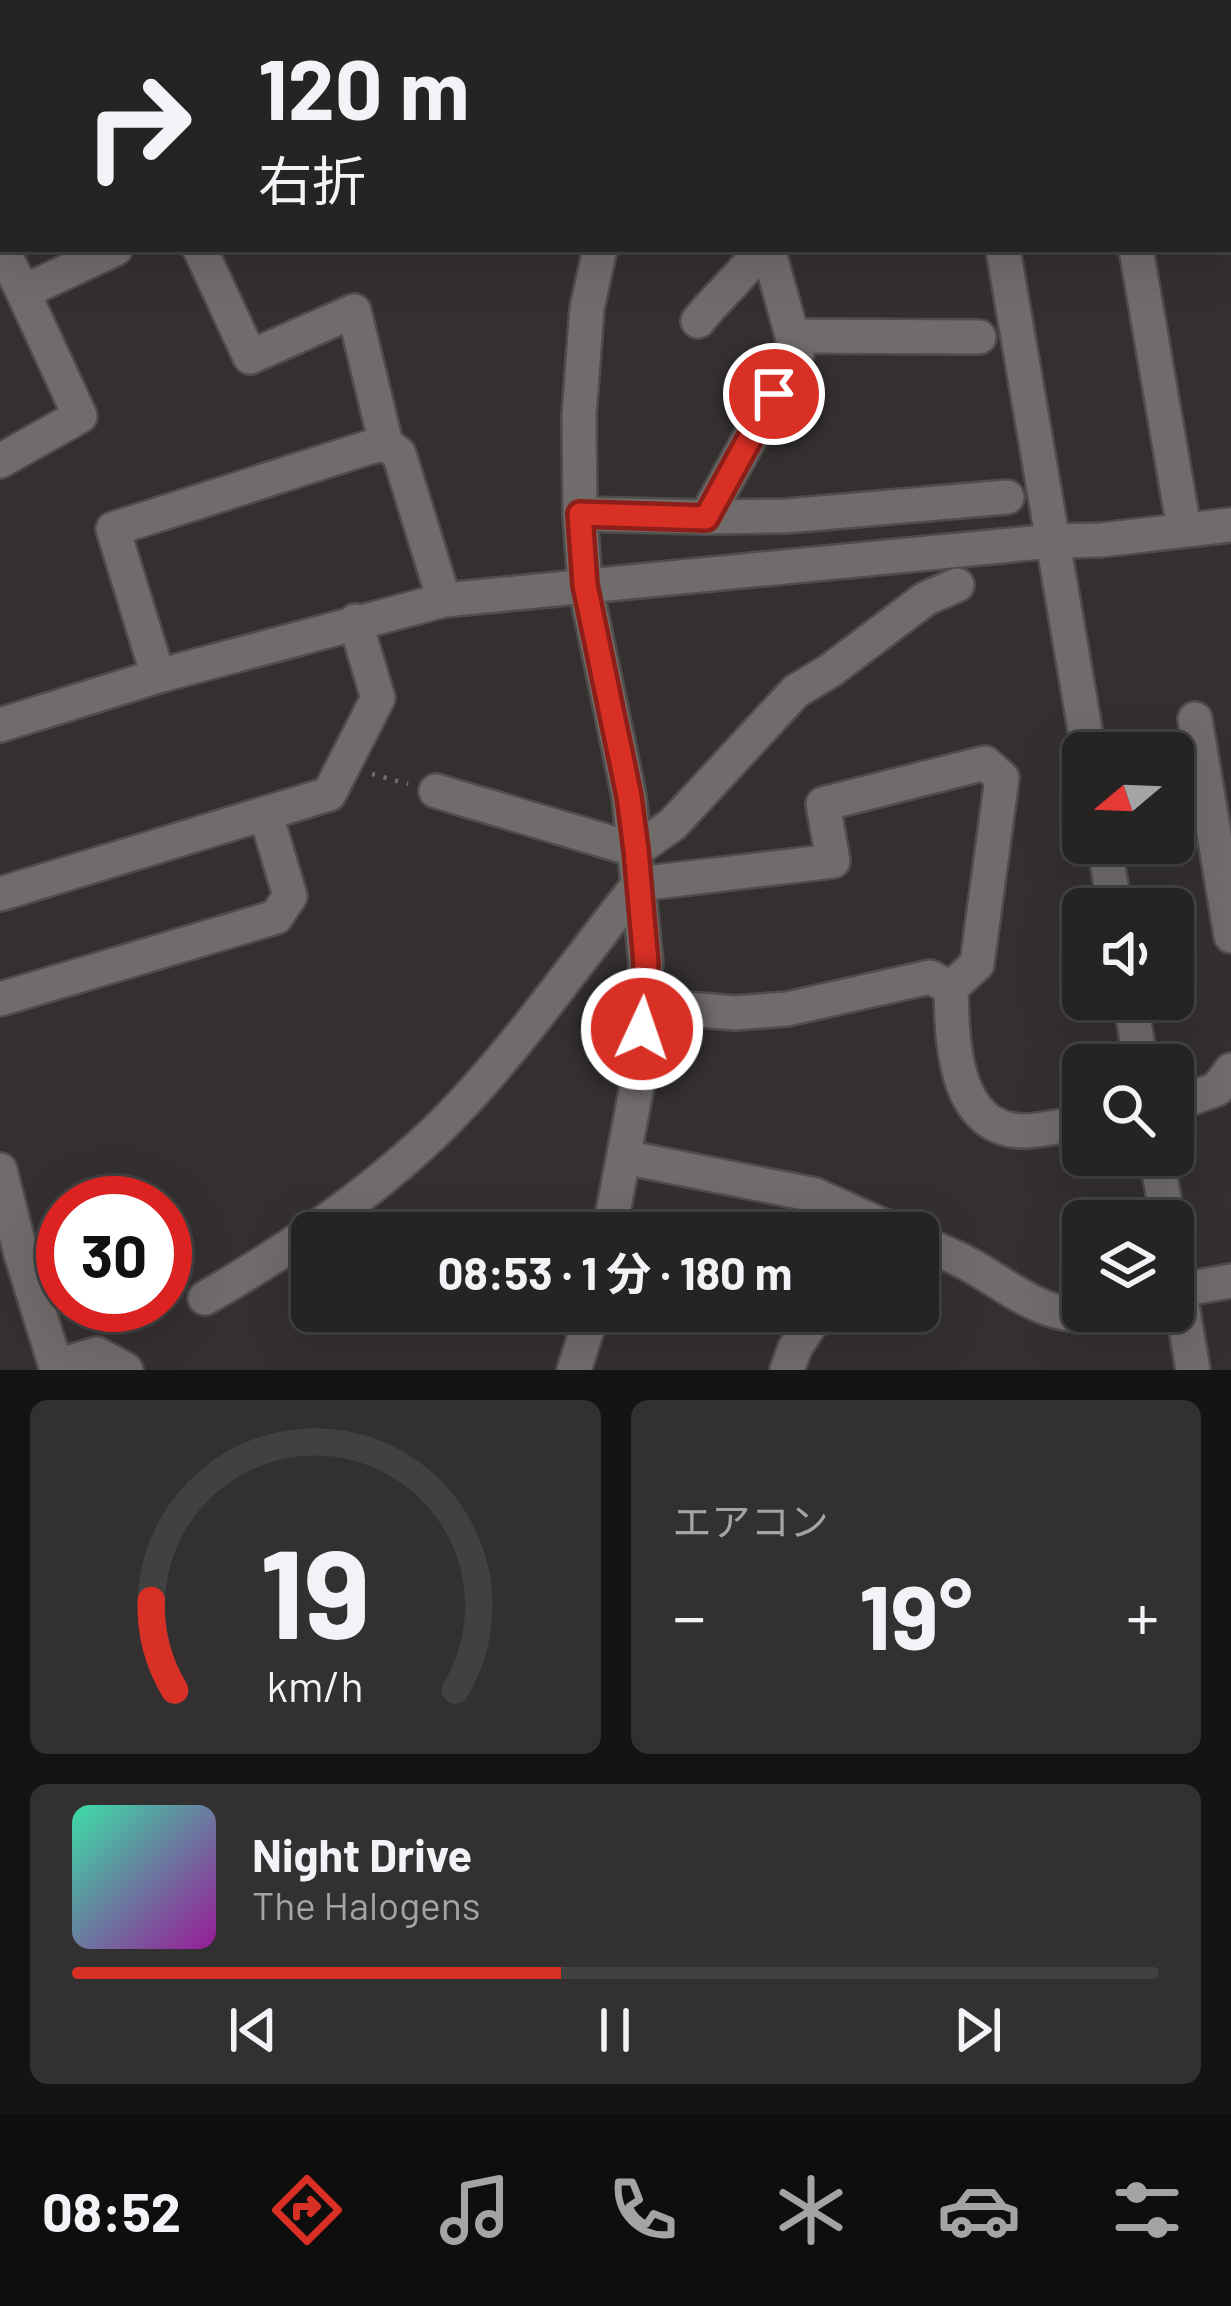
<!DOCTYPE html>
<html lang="ja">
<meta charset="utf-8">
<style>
:root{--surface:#262423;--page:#323030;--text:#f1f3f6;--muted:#a4a4a6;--line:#424141;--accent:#d93025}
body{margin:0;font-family:Barlow,"Noto Sans JP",sans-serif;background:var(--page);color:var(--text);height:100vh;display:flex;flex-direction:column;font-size:45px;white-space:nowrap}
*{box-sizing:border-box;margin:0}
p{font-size:39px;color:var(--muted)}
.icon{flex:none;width:66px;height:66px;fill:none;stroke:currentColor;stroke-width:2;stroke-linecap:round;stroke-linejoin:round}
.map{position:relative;height:1370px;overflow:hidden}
.sheet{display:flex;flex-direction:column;gap:30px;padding:30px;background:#151413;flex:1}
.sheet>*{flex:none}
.guide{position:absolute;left:0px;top:0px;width:1233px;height:252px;box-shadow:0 12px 48px #0002,0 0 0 3px var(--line);background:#262423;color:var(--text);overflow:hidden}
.needle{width:78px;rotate:251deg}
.tools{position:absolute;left:1062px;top:732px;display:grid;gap:24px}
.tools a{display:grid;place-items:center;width:132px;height:132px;border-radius:18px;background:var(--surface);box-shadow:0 12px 48px #0002,0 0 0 3px var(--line);font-size:60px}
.speed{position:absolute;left:36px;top:1176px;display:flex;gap:24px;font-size:60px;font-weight:700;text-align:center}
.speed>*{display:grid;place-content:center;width:156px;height:156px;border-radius:50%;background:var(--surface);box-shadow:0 12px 48px #0002,0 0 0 3px var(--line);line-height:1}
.speed .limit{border:18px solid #d22;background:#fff;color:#111}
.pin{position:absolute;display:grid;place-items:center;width:102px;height:102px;color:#fff;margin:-51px;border:6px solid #fff;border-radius:50%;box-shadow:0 3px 12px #0007}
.me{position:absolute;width:132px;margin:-66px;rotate:3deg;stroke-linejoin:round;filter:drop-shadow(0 0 9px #0008)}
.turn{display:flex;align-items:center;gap:42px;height:252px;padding:0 60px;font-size:54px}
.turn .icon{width:156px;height:156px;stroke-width:2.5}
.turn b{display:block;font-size:84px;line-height:102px}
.big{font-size:90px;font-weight:700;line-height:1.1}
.sheet .widget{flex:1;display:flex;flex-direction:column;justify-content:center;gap:18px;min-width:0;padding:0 42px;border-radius:18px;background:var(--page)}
.sheet .dial{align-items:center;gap:0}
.dial svg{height:312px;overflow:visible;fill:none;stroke:var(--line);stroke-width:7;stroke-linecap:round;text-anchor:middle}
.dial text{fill:var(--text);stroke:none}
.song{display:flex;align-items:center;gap:36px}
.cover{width:144px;height:144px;border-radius:18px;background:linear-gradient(135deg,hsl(160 70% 55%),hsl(300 70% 35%))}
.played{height:12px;border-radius:6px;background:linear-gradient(90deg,var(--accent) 45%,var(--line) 45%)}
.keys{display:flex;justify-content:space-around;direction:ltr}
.heat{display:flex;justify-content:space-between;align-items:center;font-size:66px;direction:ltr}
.sheet .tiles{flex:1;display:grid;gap:30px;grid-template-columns:1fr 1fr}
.widget:last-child{grid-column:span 2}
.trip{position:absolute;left:291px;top:1212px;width:648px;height:120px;border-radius:18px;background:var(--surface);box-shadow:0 12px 48px #0002,0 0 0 3px var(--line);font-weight:700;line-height:120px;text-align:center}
.tab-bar{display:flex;height:192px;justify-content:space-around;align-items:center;background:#0f0e0e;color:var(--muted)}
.tab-bar .icon{width:84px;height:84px}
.tab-bar .selected{color:var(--accent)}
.tab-bar b{font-size:54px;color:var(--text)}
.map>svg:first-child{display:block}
</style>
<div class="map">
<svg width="1231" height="1370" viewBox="0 0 1231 1370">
<rect width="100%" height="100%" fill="#33302f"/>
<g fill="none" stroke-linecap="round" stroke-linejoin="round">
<defs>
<g id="minor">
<path d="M314 0 315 3"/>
<path d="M836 0V3"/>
<path d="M194 3 201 0"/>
<path d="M580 3 589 0"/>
<path d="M0 89 3 88"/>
<path d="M1230 195H1231"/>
<path d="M0 245 23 292 115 249"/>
<path d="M200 249 250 357 354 311 386 444"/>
<path d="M600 249 587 308 579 416 580 514 585 585 629 796 646 963 641 1005 643 1054 609 1233"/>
<path d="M1136 249 1184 529"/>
<path d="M698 321C719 294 741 278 761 249"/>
<path d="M795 336 979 337"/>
<path d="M0 461 80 416 23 292"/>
<path d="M580 514 706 517 797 353 768 249"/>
<path d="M706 517 786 516 1007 497"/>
<path d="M1052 541 1101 540 1231 525"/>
<path d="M158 676 113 529 370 447 386 444 399 454 444 600"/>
<path d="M1195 719 1231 936"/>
<path d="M436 791 636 850 673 824 796 691 831 670 925 599 957 585"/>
<path d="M0 894 329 794 378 698 355 621"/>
<path d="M0 999 276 917 290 896 266 815"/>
<path d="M641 1005 735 1013 787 1009 930 977 951 988C952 1040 953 1132 1026 1131 1045 1130 1065 1125 1083 1122"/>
<path d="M1173 1105 1217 1089 1231 1070"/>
<path d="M624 1157 815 1195 899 1233"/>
<path d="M0 1170 21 1254 57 1370"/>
<path d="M918 1241C935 1249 954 1256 970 1265 1015 1290 1053 1327 1109 1311"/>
<path d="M1173 1291 1231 1281"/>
<path d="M205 1298C287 1251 366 1198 435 1132 511 1058 573 966 639 884L833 861 823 804 985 763 1002 778 977 964 951 988"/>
<path d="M56 1366 97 1354 126 1370"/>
<path d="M574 1370 593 1311"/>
<path d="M787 1370 795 1348 819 1311"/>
</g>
<g id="tertiary">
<path d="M961 0 962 3"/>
<path d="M1003 249 1089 753"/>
<path d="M0 725 158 676 444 600 1052 541"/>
<path d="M1104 843 1115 909"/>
<path d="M1130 999 1141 1065"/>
<path d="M1156 1155 1168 1221"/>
<path d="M1173 1252 1193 1370"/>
</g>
</defs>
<use href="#minor" stroke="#4f4d4c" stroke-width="38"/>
<use href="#tertiary" stroke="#4f4d4c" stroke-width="38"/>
<g stroke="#706d6d" stroke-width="4.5" stroke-dasharray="3 9" stroke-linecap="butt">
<path d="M1230 42H1231"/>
<path d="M372 774 408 784"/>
</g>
<use href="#minor" stroke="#706c6b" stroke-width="33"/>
<use href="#tertiary" stroke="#706c6b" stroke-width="33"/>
</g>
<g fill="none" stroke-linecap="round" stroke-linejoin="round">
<defs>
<path id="route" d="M642 1029 646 963 636 850 629 796 585 585 580 514 706 518 774 394"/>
</defs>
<use href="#route" stroke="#8d1f18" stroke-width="30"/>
<use href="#route" stroke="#d93025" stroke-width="21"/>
</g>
</svg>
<div class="tools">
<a><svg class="needle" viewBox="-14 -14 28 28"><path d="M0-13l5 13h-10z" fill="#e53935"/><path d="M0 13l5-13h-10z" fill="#a4a4a6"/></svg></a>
<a><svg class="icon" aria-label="sound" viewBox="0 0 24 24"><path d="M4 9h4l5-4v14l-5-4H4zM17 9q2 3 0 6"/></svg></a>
<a><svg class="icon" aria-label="search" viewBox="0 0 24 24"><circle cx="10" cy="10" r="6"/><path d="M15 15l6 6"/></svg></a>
<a><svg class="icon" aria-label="layers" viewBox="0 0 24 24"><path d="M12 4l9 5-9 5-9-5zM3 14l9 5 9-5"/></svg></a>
</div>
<div class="speed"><div class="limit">30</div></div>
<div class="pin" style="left:774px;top:394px;background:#d93025"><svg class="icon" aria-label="arrive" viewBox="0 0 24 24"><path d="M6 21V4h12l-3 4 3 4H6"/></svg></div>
<svg class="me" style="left:642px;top:1029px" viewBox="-20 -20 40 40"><circle r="17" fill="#d93025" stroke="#fff" stroke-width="3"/><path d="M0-11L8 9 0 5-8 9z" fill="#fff"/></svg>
<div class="trip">08:53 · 1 分 · 180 m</div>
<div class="guide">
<div class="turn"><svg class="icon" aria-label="right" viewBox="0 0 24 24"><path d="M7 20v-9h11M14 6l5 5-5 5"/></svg><div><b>120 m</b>右折</div></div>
</div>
</div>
<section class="sheet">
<div class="tiles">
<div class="widget dial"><svg viewBox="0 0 100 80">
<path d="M14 69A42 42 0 1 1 86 69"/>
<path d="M14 69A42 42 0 0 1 8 46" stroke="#d93025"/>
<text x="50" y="56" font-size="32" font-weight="700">19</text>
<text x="50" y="72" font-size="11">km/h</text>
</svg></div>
<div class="widget"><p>エアコン</p>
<div class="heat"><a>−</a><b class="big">19°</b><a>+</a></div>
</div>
<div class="widget">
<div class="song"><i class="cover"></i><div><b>Night Drive</b><p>The Halogens</p></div></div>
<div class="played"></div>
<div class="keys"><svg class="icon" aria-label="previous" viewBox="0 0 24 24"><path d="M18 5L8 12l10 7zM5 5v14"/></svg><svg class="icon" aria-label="pause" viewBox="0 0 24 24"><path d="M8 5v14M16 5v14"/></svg><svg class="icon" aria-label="next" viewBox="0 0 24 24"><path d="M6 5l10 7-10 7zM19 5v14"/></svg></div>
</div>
</div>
</section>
<nav class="tab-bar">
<b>08:52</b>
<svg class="icon selected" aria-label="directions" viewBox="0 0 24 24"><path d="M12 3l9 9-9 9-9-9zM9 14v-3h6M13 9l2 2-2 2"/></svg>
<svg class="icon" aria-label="music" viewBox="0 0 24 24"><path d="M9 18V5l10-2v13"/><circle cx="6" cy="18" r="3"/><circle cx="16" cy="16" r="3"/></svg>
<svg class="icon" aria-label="phone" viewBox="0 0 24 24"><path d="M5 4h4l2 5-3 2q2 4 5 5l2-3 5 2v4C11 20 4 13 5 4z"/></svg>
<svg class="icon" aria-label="climate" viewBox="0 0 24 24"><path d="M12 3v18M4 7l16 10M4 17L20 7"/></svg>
<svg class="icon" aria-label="car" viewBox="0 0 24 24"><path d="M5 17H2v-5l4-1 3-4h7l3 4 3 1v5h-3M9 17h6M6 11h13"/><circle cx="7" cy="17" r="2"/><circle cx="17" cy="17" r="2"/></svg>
<svg class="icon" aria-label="filters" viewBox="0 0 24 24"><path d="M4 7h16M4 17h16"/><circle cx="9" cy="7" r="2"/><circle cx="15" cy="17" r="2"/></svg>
</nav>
